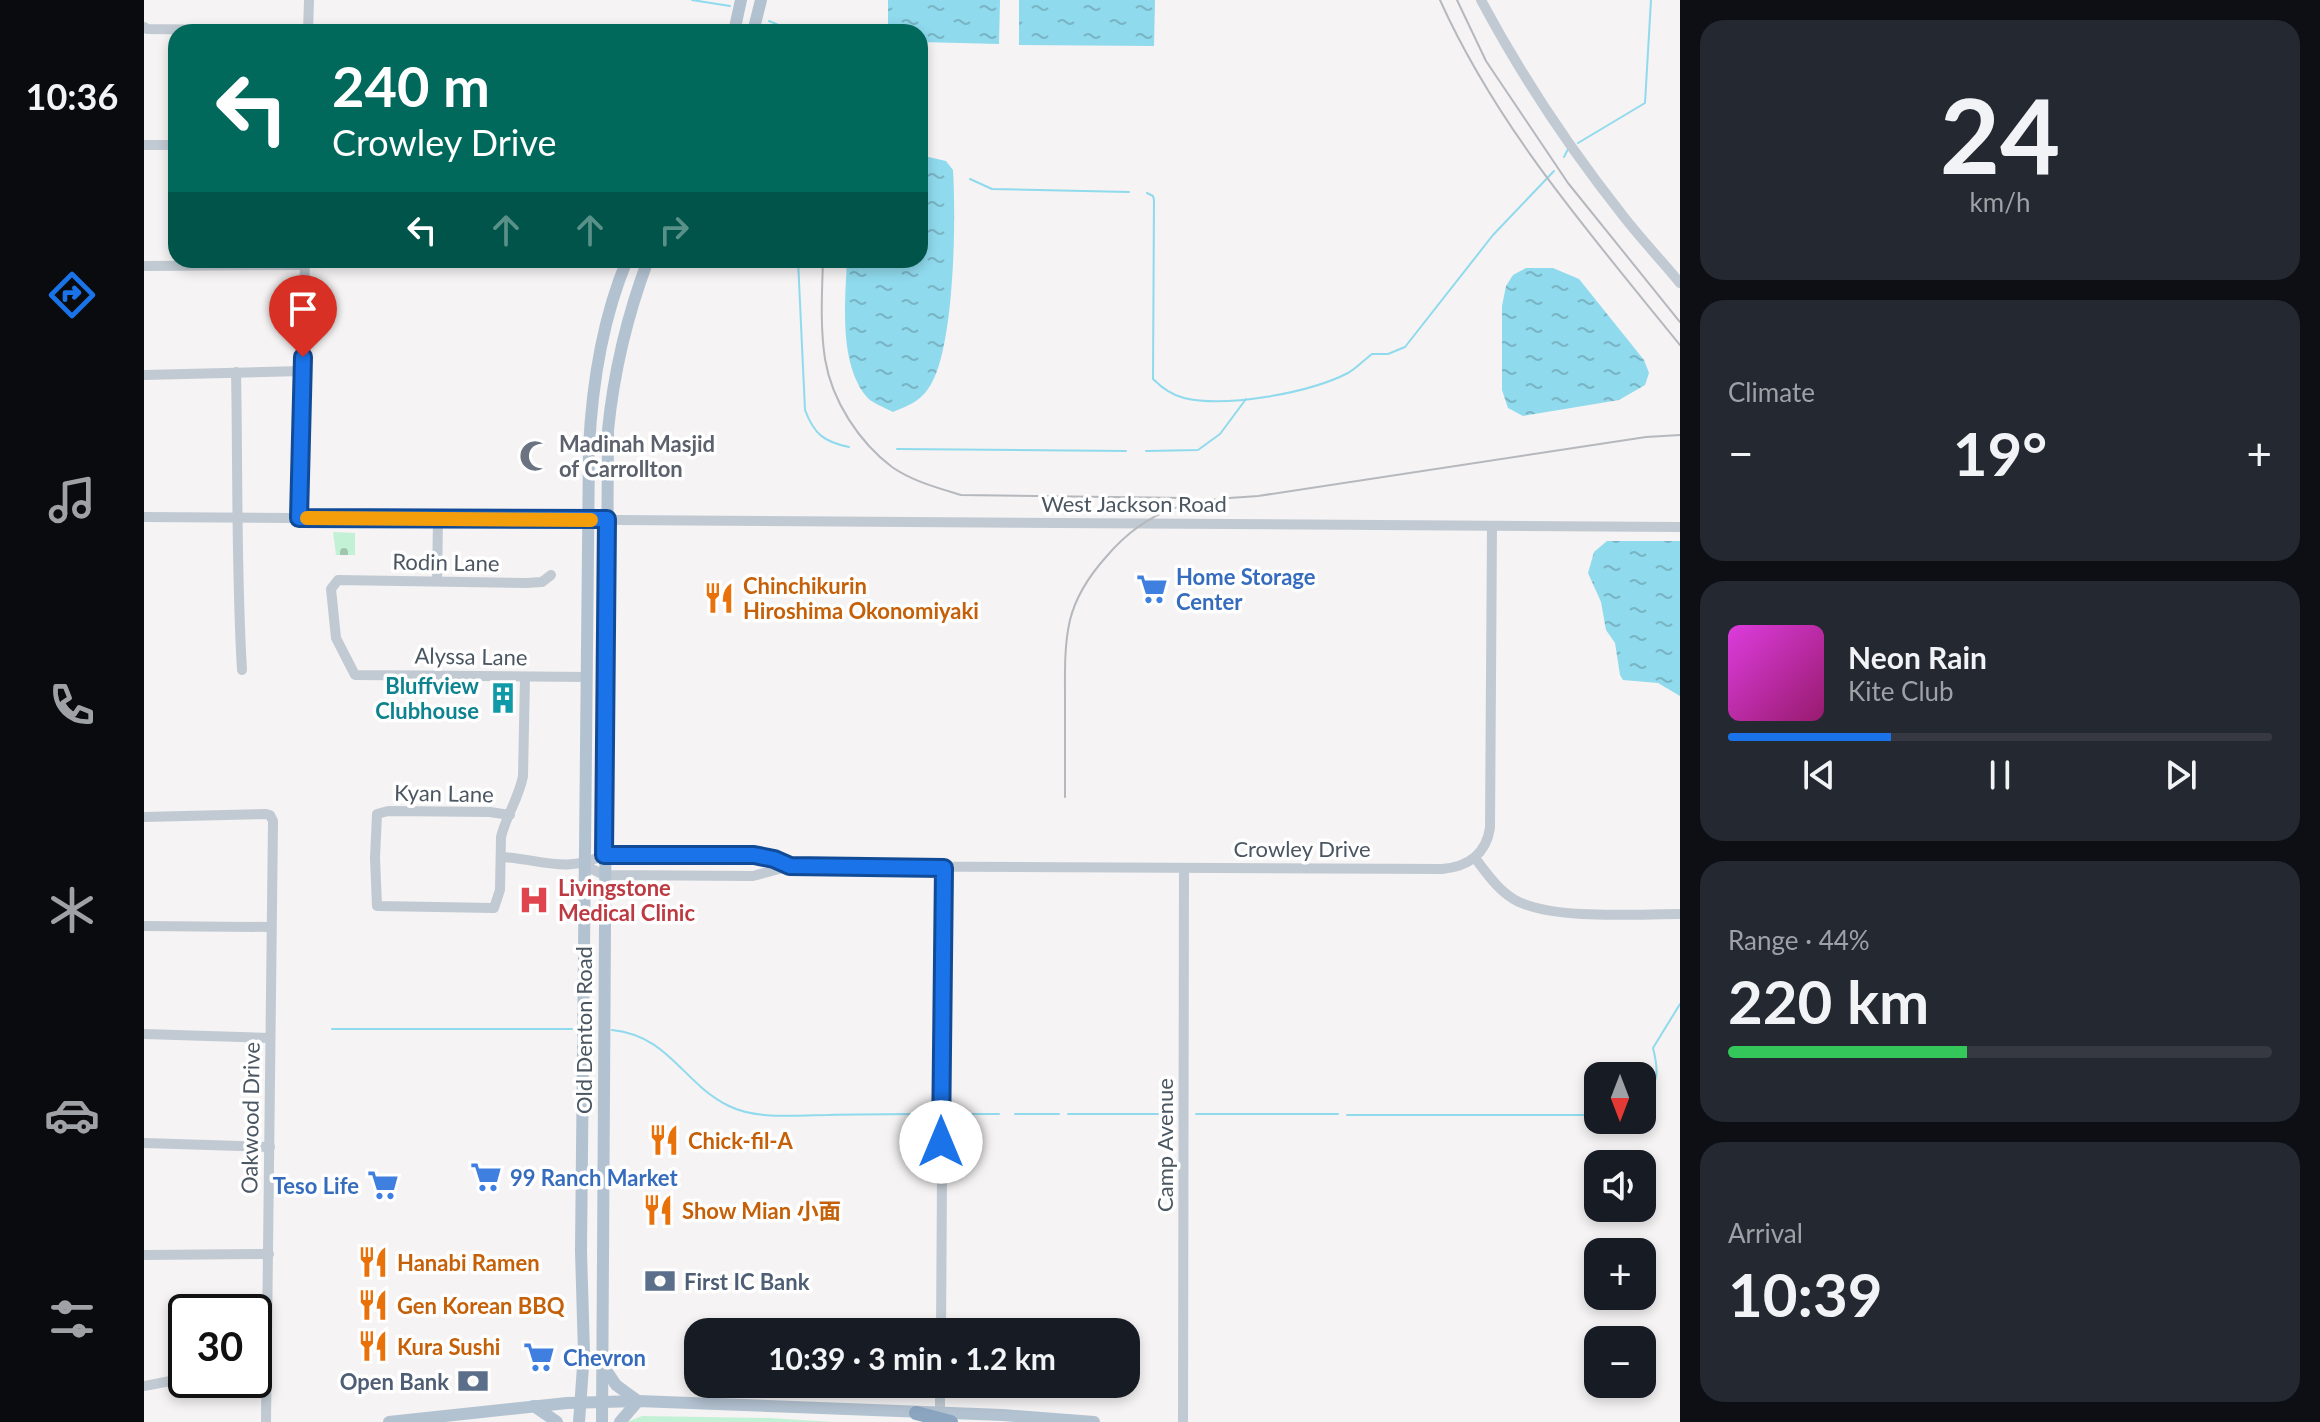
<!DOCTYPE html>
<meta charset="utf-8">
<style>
:root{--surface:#171b24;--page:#242831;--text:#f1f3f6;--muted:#9ea1a6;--line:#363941;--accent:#1a73e8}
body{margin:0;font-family:Lato,"Noto Sans SC",sans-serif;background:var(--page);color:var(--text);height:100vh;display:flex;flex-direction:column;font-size:30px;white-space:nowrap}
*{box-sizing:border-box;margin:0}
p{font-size:26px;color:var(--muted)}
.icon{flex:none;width:44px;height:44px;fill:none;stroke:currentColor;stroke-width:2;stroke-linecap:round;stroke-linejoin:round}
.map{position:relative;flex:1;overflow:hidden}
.panel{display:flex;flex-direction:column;gap:20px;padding:20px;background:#0d0f14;width:640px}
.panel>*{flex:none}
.top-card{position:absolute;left:24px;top:24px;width:760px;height:244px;border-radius:24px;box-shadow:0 4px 12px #0003;background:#00695c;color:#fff;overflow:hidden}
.needle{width:52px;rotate:180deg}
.fabs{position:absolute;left:1440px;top:1062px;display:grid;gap:16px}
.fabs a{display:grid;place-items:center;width:72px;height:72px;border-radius:16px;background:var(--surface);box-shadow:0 4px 12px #0003;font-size:40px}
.speed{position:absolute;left:24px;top:1294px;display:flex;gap:16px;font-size:40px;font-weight:700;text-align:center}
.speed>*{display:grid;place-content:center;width:104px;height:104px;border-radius:50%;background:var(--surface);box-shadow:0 4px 12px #0003;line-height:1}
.speed .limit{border:4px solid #111;border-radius:12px;background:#fff;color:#111}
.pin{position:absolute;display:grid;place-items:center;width:68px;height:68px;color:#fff;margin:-82px -34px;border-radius:50% 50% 50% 0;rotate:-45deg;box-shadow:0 0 8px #0007}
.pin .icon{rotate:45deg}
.me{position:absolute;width:88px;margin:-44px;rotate:0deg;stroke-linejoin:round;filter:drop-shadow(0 0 6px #0008)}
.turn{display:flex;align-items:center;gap:28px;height:168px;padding:0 32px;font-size:36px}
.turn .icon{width:104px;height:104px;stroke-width:2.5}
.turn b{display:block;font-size:56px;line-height:68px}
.lanes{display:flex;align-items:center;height:76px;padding:0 32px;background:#0003;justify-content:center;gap:40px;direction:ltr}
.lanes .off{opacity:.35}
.big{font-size:60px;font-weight:700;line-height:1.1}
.panel .tile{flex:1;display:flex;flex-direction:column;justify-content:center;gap:12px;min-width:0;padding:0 28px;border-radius:24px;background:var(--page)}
.panel .dial{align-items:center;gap:0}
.dial b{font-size:104px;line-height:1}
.song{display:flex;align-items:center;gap:24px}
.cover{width:96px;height:96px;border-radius:12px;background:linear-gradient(135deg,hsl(300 70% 55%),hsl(320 70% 35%))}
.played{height:8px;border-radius:4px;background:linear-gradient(90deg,var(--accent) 30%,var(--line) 30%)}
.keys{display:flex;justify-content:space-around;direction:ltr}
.heat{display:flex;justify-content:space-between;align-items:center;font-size:44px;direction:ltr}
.charge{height:12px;border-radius:6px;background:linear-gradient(90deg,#34c759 44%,var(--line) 0)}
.trip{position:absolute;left:540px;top:1318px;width:456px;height:80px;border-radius:24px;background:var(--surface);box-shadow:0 4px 12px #0003;font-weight:700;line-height:80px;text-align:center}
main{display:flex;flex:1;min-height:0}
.tabs{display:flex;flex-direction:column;width:144px;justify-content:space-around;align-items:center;background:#090b0e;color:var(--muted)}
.tabs .icon{width:56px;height:56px}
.tabs .current{color:var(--accent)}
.tabs b{font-size:36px;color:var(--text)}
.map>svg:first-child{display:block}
</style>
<main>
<nav class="tabs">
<b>10:36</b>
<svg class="icon current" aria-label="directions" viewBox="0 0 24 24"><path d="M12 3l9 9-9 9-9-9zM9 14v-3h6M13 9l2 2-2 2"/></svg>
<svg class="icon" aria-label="music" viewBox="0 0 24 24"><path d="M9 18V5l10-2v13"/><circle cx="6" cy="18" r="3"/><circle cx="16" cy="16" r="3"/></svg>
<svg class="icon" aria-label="phone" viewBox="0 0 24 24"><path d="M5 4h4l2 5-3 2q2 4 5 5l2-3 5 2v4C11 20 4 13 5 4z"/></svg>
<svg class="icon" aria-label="climate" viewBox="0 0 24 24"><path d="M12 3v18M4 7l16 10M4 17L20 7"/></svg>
<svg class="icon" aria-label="car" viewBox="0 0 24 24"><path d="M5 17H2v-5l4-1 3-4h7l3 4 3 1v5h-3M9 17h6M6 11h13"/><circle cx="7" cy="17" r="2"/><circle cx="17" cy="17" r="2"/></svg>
<svg class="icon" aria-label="filters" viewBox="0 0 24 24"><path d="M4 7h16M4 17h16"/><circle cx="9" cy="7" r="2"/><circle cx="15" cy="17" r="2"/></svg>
</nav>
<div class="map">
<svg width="1536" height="1422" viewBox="0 0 1536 1422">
<defs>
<pattern id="cemetery-stones" width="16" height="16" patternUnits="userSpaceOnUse" patternTransform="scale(2)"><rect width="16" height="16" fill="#c3f1d5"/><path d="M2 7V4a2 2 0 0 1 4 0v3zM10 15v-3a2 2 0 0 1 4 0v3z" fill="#a0c6b0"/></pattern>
<pattern id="water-ripples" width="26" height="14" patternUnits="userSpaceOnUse" patternTransform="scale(2)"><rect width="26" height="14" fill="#90daee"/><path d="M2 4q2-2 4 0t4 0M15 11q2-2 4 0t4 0" fill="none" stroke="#78b4c4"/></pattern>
</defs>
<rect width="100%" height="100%" fill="#f5f3f3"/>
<path fill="#c3f1d5" d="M498 1416 625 1418 688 1422H483Z"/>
<path fill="url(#cemetery-stones)" d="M189 532 211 533V555H192Z"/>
<g fill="url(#water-ripples)">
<path d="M744 0H856L855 44 776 42V32H744Z"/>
<path d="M875 0H1011L1010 46 875 45Z"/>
<path d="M776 155 802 161 809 170C812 218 811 353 784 389 775 402 763 406 749 412 740 407 727 403 722 396 695 363 701 302 703 261L776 260Z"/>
<path d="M1382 268H1409L1435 279 1500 360 1505 373 1501 385 1475 400 1379 416 1364 408 1358 390V306L1362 286 1369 275Z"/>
<path d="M1463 541H1536V696L1514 683 1479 680 1476 675 1471 643 1462 630 1457 602 1444 573 1450 552Z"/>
</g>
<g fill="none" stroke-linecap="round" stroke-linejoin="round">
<g stroke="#90daee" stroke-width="2">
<path d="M548 0 586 6"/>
<path d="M625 21 637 26V32"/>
<path d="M1434 143 1501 103 1507 0"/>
<path d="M1420 157 1424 149"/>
<path d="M826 179 848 189 985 192"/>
<path d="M1003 193 1009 196 1010 200 1009 379C1017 387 1028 395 1040 398 1082 408 1165 393 1204 373 1213 368 1220 360 1228 354H1244L1261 347 1349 235 1410 171"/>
<path d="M654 260 661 410C670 434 680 442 705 447"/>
<path d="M753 449 982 451"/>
<path d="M1002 451 1054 450 1076 434 1102 399"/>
<path d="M188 1029H428"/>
<path d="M468 1030C526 1036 538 1083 585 1106 613 1120 652 1115 683 1115 718 1114 753 1114 788 1114"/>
<path d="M1498 1102C1515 1083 1515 1072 1509 1048L1536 1004"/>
<path d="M806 1114H855"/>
<path d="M871 1114H915"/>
<path d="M924 1114H1030"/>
<path d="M1052 1114H1194"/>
<path d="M1203 1115H1454"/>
</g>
<g stroke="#c1cad2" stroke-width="10">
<path d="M1337 0C1378 77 1426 149 1480 217 1498 240 1518 261 1536 283"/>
<path d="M0 27 3 29 164 31"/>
<path d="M164 32 165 0"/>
<path d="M0 145H32"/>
<path d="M0 266 161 265"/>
<path d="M92 372C94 471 92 571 98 670"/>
<path d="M0 375 158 371"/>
<path d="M0 517 1536 527"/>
<path d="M155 518 161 260"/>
<path d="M407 575 398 582 382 583 194 580 187 589 192 638 211 675 442 677"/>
<path d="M293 581 294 519"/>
<path d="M366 815 346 812 244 811 233 814 231 858 233 906 350 908 356 890 357 837C362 816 375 798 379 776L381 677"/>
<path d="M0 817 122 814 126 815 129 821 122 1422"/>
<path d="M357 857C398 859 420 874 460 855H610L630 859 646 866"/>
<path d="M1331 858C1343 874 1356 893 1375 902 1415 920 1491 914 1536 914"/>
<path d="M440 865 460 875 609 876 646 866 1298 869C1324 867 1342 854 1346 828L1348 527"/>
<path d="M0 926 127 927"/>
<path d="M0 1034 126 1038"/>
<path d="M0 1143 126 1147"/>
<path d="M0 1255 125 1254"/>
<path d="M797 1332 800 868"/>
<path d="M110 1366 122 1364"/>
<path d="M0 1386 42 1378"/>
<path d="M796 1414V1384"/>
<path d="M1039 1422 1040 868"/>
</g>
<g stroke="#b3c2d1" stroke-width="12">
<path d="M590 32 597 0"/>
<path d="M609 32 617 0"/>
<path d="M458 1364 472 1385 494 1401"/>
<path d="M390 1406 413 1422"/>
<path d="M245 1422 423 1403 494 1401 859 1415 950 1422"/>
<path d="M435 1422 440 1353 437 1251 445 448C448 384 458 320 483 260"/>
<path d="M458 1422 464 430C470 370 483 316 504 260"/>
<path d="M476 1422 494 1401"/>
</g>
<path stroke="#8ba5c1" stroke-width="14" d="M772 1413 807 1422"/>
<path stroke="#b5b8bd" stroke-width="2" d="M1296 0C1354 129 1448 236 1536 345"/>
<g stroke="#b5b8bd" stroke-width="2">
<path d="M1313 0 1342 61 1424 183 1536 322"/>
<path d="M679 260C678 293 676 326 681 359 688 401 715 442 748 467 768 481 794 488 817 495L1042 498"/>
<path d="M921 797C921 765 921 732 921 699 921 673 920 646 926 620 932 596 945 576 962 557 1007 504 1049 500 1114 496L1502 437 1536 435"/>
</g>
</g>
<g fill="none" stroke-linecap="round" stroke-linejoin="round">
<defs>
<path id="route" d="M159 357 155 518 463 519 460 855H610L630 859 646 866 800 868 797 1142"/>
</defs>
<use href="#route" stroke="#114b97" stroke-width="20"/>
<use href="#route" stroke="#1a73e8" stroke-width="14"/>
<path stroke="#f59e0b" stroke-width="14" d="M163 518 447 520"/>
</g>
<defs>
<symbol id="mosque-bare" viewBox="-9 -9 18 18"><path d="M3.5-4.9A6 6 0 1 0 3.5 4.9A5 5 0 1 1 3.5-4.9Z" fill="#6b7280" stroke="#fff" stroke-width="2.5" paint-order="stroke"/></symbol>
<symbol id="supermarket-bare" viewBox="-9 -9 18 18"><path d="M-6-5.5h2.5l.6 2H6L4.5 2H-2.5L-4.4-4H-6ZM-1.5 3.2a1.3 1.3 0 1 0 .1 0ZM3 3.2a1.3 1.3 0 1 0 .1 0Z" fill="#3f7fe0" stroke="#fff" stroke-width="2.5" paint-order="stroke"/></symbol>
<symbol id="restaurant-bare" viewBox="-9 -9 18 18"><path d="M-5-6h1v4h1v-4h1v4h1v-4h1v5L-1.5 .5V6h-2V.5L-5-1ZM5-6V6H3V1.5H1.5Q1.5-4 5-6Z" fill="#e8710a" stroke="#fff" stroke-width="2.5" paint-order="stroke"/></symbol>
<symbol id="building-bare" viewBox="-9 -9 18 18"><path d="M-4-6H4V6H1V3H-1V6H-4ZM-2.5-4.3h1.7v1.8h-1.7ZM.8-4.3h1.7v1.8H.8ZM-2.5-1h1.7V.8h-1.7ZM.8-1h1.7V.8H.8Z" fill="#0f9aa8" stroke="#fff" stroke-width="2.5" paint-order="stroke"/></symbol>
<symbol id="hospital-bare" viewBox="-9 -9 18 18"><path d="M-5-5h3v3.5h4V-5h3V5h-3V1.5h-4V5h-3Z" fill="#e0444e" stroke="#fff" stroke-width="2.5" paint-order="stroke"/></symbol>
<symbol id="bank-bare" viewBox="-9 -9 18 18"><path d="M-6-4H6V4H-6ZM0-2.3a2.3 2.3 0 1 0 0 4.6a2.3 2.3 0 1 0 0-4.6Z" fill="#5c6f8a" stroke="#fff" stroke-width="2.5" paint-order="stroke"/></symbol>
</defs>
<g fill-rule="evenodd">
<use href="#mosque-bare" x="369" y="434" width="44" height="44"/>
<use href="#supermarket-bare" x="986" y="567" width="44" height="44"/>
<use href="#restaurant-bare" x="553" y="576" width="44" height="44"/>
<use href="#building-bare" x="337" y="676" width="44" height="44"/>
<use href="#hospital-bare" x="368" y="878" width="44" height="44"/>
<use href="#restaurant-bare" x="498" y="1118" width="44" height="44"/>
<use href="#supermarket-bare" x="320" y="1155" width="44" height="44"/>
<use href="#supermarket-bare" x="217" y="1163" width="44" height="44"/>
<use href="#restaurant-bare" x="492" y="1188" width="44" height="44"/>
<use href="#restaurant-bare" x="207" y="1240" width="44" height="44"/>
<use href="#bank-bare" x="494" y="1259" width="44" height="44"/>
<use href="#restaurant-bare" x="207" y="1283" width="44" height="44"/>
<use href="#restaurant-bare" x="207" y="1324" width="44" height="44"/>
<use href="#supermarket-bare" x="373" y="1335" width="44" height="44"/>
<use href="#bank-bare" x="307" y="1359" width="44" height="44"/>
</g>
<g text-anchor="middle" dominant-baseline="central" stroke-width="7" stroke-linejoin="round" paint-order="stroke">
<g font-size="22" font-weight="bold" fill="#5b616d" stroke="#fff" text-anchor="start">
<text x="415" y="443">Madinah Masjid<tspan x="415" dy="25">of Carrollton</tspan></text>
</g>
<g font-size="22" fill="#4a5661" stroke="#fff">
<text x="990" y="503">West Jackson Road</text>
<text transform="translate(302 562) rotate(1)">Rodin Lane</text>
<text transform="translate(327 656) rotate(1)">Alyssa Lane</text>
<text transform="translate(300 793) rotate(1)">Kyan Lane</text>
<text x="1158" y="848">Crowley Drive</text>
<text transform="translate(439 1030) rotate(-90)">Old Denton Road</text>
<text transform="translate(106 1118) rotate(-89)">Oakwood Drive</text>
<text transform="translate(1020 1145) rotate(-90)">Camp Avenue</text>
</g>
<g font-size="22" font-weight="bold" fill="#366cbe" stroke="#fff" text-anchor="start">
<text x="1032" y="576">Home Storage<tspan x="1032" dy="25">Center</tspan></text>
<text x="366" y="1177">99 Ranch Market</text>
<text x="215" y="1185" text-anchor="end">Teso Life</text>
<text x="419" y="1357">Chevron</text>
</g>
<g font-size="22" font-weight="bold" fill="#c56008" stroke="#fff" text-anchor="start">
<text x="599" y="585">Chinchikurin<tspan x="599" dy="25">Hiroshima Okonomiyaki</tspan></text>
<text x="544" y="1140">Chick-fil-A</text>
<text x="538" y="1210">Show Mian 小面</text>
<text x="253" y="1262">Hanabi Ramen</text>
<text x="253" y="1305">Gen Korean BBQ</text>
<text x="253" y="1346">Kura Sushi</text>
</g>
<g font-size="22" font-weight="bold" fill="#0d838f" stroke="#fff" text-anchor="end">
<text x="335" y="685">Bluffview<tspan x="335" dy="25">Clubhouse</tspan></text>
</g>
<g font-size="22" font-weight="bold" fill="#be3a42" stroke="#fff" text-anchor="start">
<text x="414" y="887">Livingstone<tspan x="414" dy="25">Medical Clinic</tspan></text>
</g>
<g font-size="22" font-weight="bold" fill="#4e5e75" stroke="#fff" text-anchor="start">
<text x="540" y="1281">First IC Bank</text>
<text x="305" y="1381" text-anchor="end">Open Bank</text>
</g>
</g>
</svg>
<div class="fabs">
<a><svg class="needle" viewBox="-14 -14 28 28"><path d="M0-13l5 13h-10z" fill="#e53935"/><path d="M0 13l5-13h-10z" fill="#9ea1a6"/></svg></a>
<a><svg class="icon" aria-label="sound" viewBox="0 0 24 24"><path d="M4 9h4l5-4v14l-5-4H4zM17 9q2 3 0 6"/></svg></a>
<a>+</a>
<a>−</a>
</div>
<div class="speed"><div class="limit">30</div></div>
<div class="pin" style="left:159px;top:357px;background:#d93025"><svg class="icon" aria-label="arrive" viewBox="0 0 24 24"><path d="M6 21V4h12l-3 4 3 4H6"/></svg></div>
<svg class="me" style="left:797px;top:1142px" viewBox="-20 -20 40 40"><circle r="19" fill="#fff"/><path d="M0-13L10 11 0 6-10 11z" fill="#1a73e8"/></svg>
<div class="trip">10:39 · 3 min · 1.2 km</div>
<div class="top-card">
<div class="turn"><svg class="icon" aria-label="left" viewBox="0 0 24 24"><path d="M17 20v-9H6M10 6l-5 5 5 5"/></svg><div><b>240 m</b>Crowley Drive</div></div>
<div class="lanes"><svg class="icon" aria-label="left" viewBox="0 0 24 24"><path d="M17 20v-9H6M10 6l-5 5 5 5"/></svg><svg class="icon off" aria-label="ahead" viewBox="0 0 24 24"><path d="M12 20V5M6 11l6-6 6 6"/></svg><svg class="icon off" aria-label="ahead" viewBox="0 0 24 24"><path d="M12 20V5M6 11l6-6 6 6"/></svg><svg class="icon off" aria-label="right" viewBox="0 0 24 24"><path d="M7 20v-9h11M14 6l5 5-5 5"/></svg></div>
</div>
</div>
<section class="panel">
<div class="tile dial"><b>24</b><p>km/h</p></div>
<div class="tile"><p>Climate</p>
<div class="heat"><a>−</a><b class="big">19°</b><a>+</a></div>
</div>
<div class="tile">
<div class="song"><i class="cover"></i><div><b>Neon Rain</b><p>Kite Club</p></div></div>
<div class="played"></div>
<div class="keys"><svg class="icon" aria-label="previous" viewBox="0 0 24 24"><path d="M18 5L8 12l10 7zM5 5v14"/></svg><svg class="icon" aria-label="pause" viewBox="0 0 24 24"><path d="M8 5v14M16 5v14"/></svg><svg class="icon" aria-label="next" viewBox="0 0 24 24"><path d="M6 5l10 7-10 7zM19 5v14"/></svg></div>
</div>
<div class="tile"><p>Range · 44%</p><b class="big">220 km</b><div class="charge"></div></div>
<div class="tile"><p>Arrival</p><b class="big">10:39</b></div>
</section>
</main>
